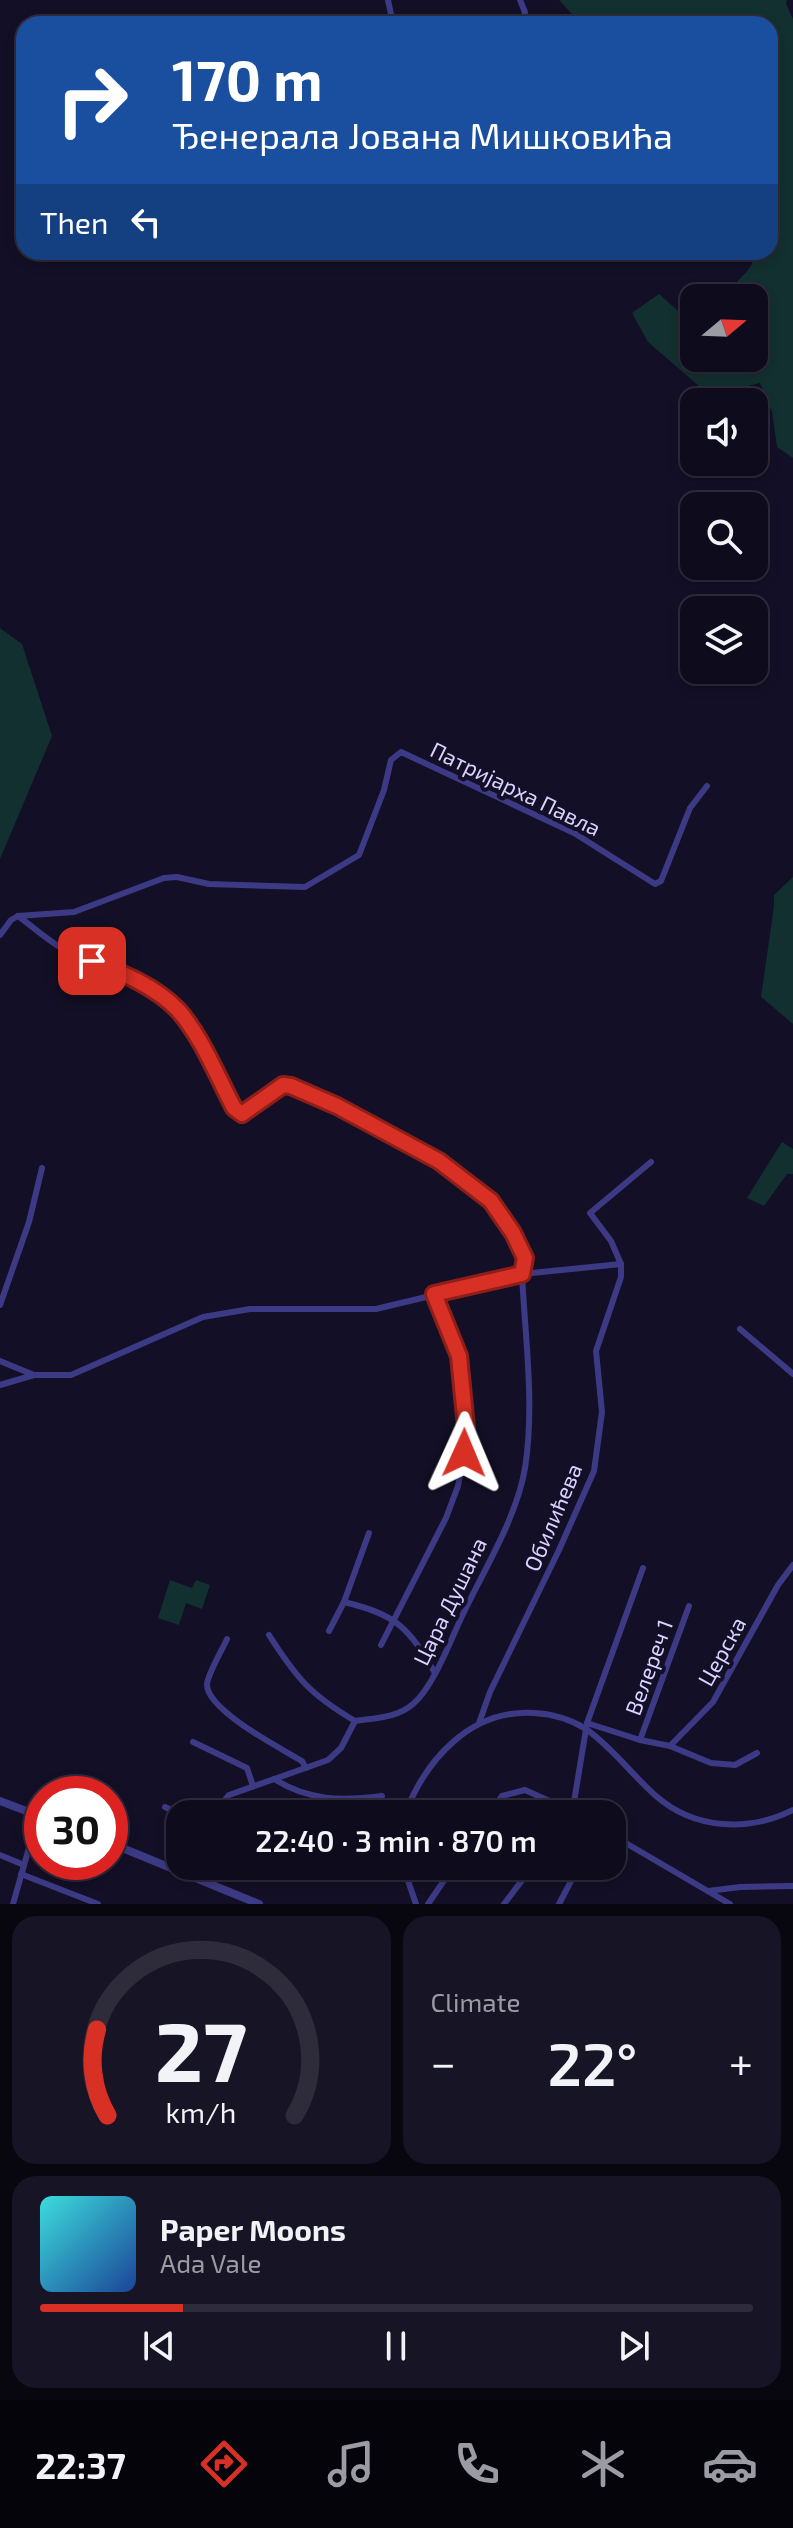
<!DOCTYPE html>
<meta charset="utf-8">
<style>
:root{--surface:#0e0b1c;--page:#171425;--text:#f1f3f6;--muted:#9b9ba3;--line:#2e2b3b;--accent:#d93025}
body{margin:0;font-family:"Exo 2",sans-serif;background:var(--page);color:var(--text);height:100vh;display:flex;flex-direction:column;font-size:30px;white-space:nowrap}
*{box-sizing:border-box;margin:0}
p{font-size:26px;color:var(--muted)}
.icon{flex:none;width:44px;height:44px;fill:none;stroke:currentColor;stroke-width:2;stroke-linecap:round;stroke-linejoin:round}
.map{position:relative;height:1904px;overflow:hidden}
.details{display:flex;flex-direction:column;gap:12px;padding:12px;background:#08060f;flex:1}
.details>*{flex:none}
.hud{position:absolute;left:16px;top:16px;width:762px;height:244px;border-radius:24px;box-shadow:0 4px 12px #0003,0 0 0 2px var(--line);background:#1a4fa0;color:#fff;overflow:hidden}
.needle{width:52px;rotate:71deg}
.buttons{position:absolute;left:680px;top:284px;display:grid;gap:16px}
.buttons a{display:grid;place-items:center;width:88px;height:88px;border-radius:16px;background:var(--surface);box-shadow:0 4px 12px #0003,0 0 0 2px var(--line);font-size:40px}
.speed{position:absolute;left:24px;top:1776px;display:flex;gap:16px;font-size:40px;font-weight:700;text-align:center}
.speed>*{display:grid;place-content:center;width:104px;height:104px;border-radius:50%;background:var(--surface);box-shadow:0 4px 12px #0003,0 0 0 2px var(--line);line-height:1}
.speed .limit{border:12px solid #d22;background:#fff;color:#111}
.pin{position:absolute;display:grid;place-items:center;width:68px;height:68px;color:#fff;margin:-34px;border-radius:16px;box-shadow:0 4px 12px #0006}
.me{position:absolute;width:88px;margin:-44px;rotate:1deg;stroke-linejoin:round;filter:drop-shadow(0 0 6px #0008)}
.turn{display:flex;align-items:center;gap:28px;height:168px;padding:0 24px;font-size:36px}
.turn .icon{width:104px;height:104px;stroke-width:2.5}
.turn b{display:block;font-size:56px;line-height:68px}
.then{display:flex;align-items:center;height:76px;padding:0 24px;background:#0003;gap:16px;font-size:30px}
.big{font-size:60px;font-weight:600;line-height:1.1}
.details .widget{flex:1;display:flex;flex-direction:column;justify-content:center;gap:12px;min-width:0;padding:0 28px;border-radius:24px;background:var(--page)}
.details .dial{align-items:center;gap:0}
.dial svg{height:208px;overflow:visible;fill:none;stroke:var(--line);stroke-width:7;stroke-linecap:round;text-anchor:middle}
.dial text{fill:var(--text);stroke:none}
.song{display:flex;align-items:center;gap:24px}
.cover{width:96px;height:96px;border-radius:12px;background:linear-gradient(135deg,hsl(180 70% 55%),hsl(220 70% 35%))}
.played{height:8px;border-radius:4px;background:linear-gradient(90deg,var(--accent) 20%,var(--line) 20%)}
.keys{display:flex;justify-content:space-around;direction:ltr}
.heat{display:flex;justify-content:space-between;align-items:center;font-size:44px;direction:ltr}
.details .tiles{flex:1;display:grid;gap:12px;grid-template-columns:1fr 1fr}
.widget:last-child{grid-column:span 2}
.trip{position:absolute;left:166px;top:1800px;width:460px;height:80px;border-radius:24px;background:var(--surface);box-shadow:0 4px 12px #0003,0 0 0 2px var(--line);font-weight:600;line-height:80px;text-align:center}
.tabs{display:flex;height:128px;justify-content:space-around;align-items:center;background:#06040b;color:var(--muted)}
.tabs .icon{width:56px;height:56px}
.tabs .current{color:var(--accent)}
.tabs b{font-size:36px;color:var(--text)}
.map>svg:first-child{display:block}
</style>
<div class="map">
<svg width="793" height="1904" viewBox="0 0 793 1904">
<rect width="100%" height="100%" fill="#130f26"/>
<g fill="#12302f">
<path d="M559 0H787L786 4 793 19V458L777 447 772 412 760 383 748 386 732 396 699 386 648 342 632 313 659 294 694 325V358H754V298H722L749 269 758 252H770V24H581Z"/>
<path d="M0 628 22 644 52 736 0 859Z"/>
<path d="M793 877V1024L761 997 774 906V895Z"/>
<path d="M782 1142 793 1149V1174H787L764 1206 747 1198Z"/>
<path d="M170 1580 192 1588 196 1580 210 1585 202 1609 186 1603 179 1625 158 1618Z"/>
</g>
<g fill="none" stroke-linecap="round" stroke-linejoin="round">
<g stroke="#3d3a85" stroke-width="6">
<path d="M388 0 393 24"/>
<path d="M520 0 525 12 522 24"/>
<path d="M18 916C33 927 47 940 63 949 102 970 147 977 178 1011 202 1037 217 1076 234 1108L242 1114 283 1085H287L337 1106 439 1161 491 1201 513 1233 525 1258 522 1274C525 1337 535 1405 525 1468 517 1517 484 1570 463 1614 451 1639 433 1688 413 1704 397 1718 375 1718 355 1721L341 1748 328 1760 229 1795 213 1814"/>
<path d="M0 935 11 920 18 916 74 912 164 878 177 877 209 884 305 887 359 855 384 790 391 760 401 752 574 833 655 884 661 881 690 808 707 786"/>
<path d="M0 1305 29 1222 42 1168"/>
<path d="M740 1329 793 1374"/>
<path d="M0 1361 34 1375"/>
<path d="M0 1385 34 1375H71L203 1317 250 1309H376L522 1274 621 1264"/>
<path d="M344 1602C397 1615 408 1627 435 1673"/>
<path d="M329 1631 344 1602 369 1533"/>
<path d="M269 1635C297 1679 311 1695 355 1721"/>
<path d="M227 1639C222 1650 208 1674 207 1684 206 1710 282 1749 302 1761L306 1768"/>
<path d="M381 1645 446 1518 458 1486 464 1453 466 1427 459 1356 434 1294"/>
<path d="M479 1723 490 1692 559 1550 594 1471 602 1412 596 1351 621 1277V1264L611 1241 590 1213 651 1162"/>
<path d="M587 1723 643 1568"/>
<path d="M640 1740 689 1606"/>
<path d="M193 1742 247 1768 253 1786"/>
<path d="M670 1746 713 1702 778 1585 793 1565"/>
<path d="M274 1779C309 1801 342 1801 382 1796"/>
<path d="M165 1807 180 1814"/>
<path d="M405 1814C426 1759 471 1709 534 1713 553 1714 570 1719 586 1729 613 1748 632 1775 656 1796 695 1830 749 1832 793 1810"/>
<path d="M490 1814 502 1796 525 1790 574 1812"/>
<path d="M572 1814 587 1723 640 1740 670 1746 711 1763 735 1765 757 1753"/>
<path d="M612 1835 730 1904"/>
<path d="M0 1855 24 1865"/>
<path d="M403 1866 416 1904"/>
<path d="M21 1874 98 1904"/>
<path d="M708 1891 740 1887 793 1886"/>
<path d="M13 1904 38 1816"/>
<path d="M428 1904 454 1866"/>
<path d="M504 1904 533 1866"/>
<path d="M559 1904 579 1866"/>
</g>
<g stroke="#3d3a85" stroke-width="8">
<path d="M0 1801 42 1817"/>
<path d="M110 1843 259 1904"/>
</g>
</g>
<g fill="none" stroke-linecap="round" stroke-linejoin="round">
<defs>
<path id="route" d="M92 961C122 973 155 986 178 1010 202 1037 217 1076 234 1108L242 1114 283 1085 291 1086 337 1106 439 1161 491 1201 513 1233 525 1258 522 1274 434 1294 459 1356 466 1427 464 1453"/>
</defs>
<use href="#route" stroke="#8d1f18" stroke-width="20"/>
<use href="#route" stroke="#d93025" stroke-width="14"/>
</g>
<g text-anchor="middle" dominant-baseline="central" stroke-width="8" stroke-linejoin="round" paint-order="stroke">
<g font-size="22" fill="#d9d4ff" stroke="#130f26">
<text transform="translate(516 788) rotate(26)">Патријарха Павла</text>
<text transform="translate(552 1517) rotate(-67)">Обилићева</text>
<text transform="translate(449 1601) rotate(-64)">Цара Душана</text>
<text transform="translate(721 1651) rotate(-61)">Церска</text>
<text transform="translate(648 1667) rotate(-70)">Велереч 1</text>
</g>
</g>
</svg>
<div class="buttons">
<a><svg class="needle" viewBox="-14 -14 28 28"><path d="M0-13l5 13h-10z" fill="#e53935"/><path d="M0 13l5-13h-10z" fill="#9b9ba3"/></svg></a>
<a><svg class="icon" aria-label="sound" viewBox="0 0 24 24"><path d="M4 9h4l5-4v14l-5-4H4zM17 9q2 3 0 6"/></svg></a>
<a><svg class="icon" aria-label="search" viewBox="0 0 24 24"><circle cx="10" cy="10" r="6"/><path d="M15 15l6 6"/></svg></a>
<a><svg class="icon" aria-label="layers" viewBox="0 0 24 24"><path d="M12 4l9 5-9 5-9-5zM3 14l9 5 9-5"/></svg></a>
</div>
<div class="speed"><div class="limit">30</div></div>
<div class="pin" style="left:92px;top:961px;background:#d93025"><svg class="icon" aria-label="arrive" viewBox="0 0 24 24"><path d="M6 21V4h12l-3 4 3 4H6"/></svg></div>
<svg class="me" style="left:464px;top:1453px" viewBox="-20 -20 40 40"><path d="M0-17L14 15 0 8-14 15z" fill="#d93025" stroke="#fff" stroke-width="4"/></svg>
<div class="trip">22:40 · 3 min · 870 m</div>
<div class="hud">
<div class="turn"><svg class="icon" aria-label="right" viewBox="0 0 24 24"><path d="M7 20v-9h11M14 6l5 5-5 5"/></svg><div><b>170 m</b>Ђенерала Јована Мишковића</div></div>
<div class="then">Then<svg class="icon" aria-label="left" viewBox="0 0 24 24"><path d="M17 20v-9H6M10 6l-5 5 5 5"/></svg></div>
</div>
</div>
<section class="details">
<div class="tiles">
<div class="widget dial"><svg viewBox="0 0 100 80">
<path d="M14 69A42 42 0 1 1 86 69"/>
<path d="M14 69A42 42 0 0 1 10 36" stroke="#d93025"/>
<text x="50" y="56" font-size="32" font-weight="700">27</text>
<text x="50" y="72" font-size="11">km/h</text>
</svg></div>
<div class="widget"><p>Climate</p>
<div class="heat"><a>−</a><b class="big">22°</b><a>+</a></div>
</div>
<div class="widget">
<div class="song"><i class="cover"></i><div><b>Paper Moons</b><p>Ada Vale</p></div></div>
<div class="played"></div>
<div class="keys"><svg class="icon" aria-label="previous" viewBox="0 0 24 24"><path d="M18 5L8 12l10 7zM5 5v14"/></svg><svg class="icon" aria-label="pause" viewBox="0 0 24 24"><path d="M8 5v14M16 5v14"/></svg><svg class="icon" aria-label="next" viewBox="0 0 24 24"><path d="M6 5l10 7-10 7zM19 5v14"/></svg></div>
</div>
</div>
</section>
<nav class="tabs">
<b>22:37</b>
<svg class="icon current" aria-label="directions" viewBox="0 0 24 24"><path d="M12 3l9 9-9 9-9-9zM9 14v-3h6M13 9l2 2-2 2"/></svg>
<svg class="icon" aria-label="music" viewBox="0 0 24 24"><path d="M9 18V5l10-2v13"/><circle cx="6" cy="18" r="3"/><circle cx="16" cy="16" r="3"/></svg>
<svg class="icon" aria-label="phone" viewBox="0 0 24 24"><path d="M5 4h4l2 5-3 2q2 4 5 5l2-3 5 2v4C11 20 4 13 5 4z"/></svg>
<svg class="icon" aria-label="climate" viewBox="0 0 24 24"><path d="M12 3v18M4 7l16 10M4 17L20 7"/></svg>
<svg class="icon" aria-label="car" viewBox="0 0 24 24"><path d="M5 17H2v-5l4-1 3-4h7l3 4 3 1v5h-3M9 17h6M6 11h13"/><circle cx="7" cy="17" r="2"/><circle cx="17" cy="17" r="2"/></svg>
</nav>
